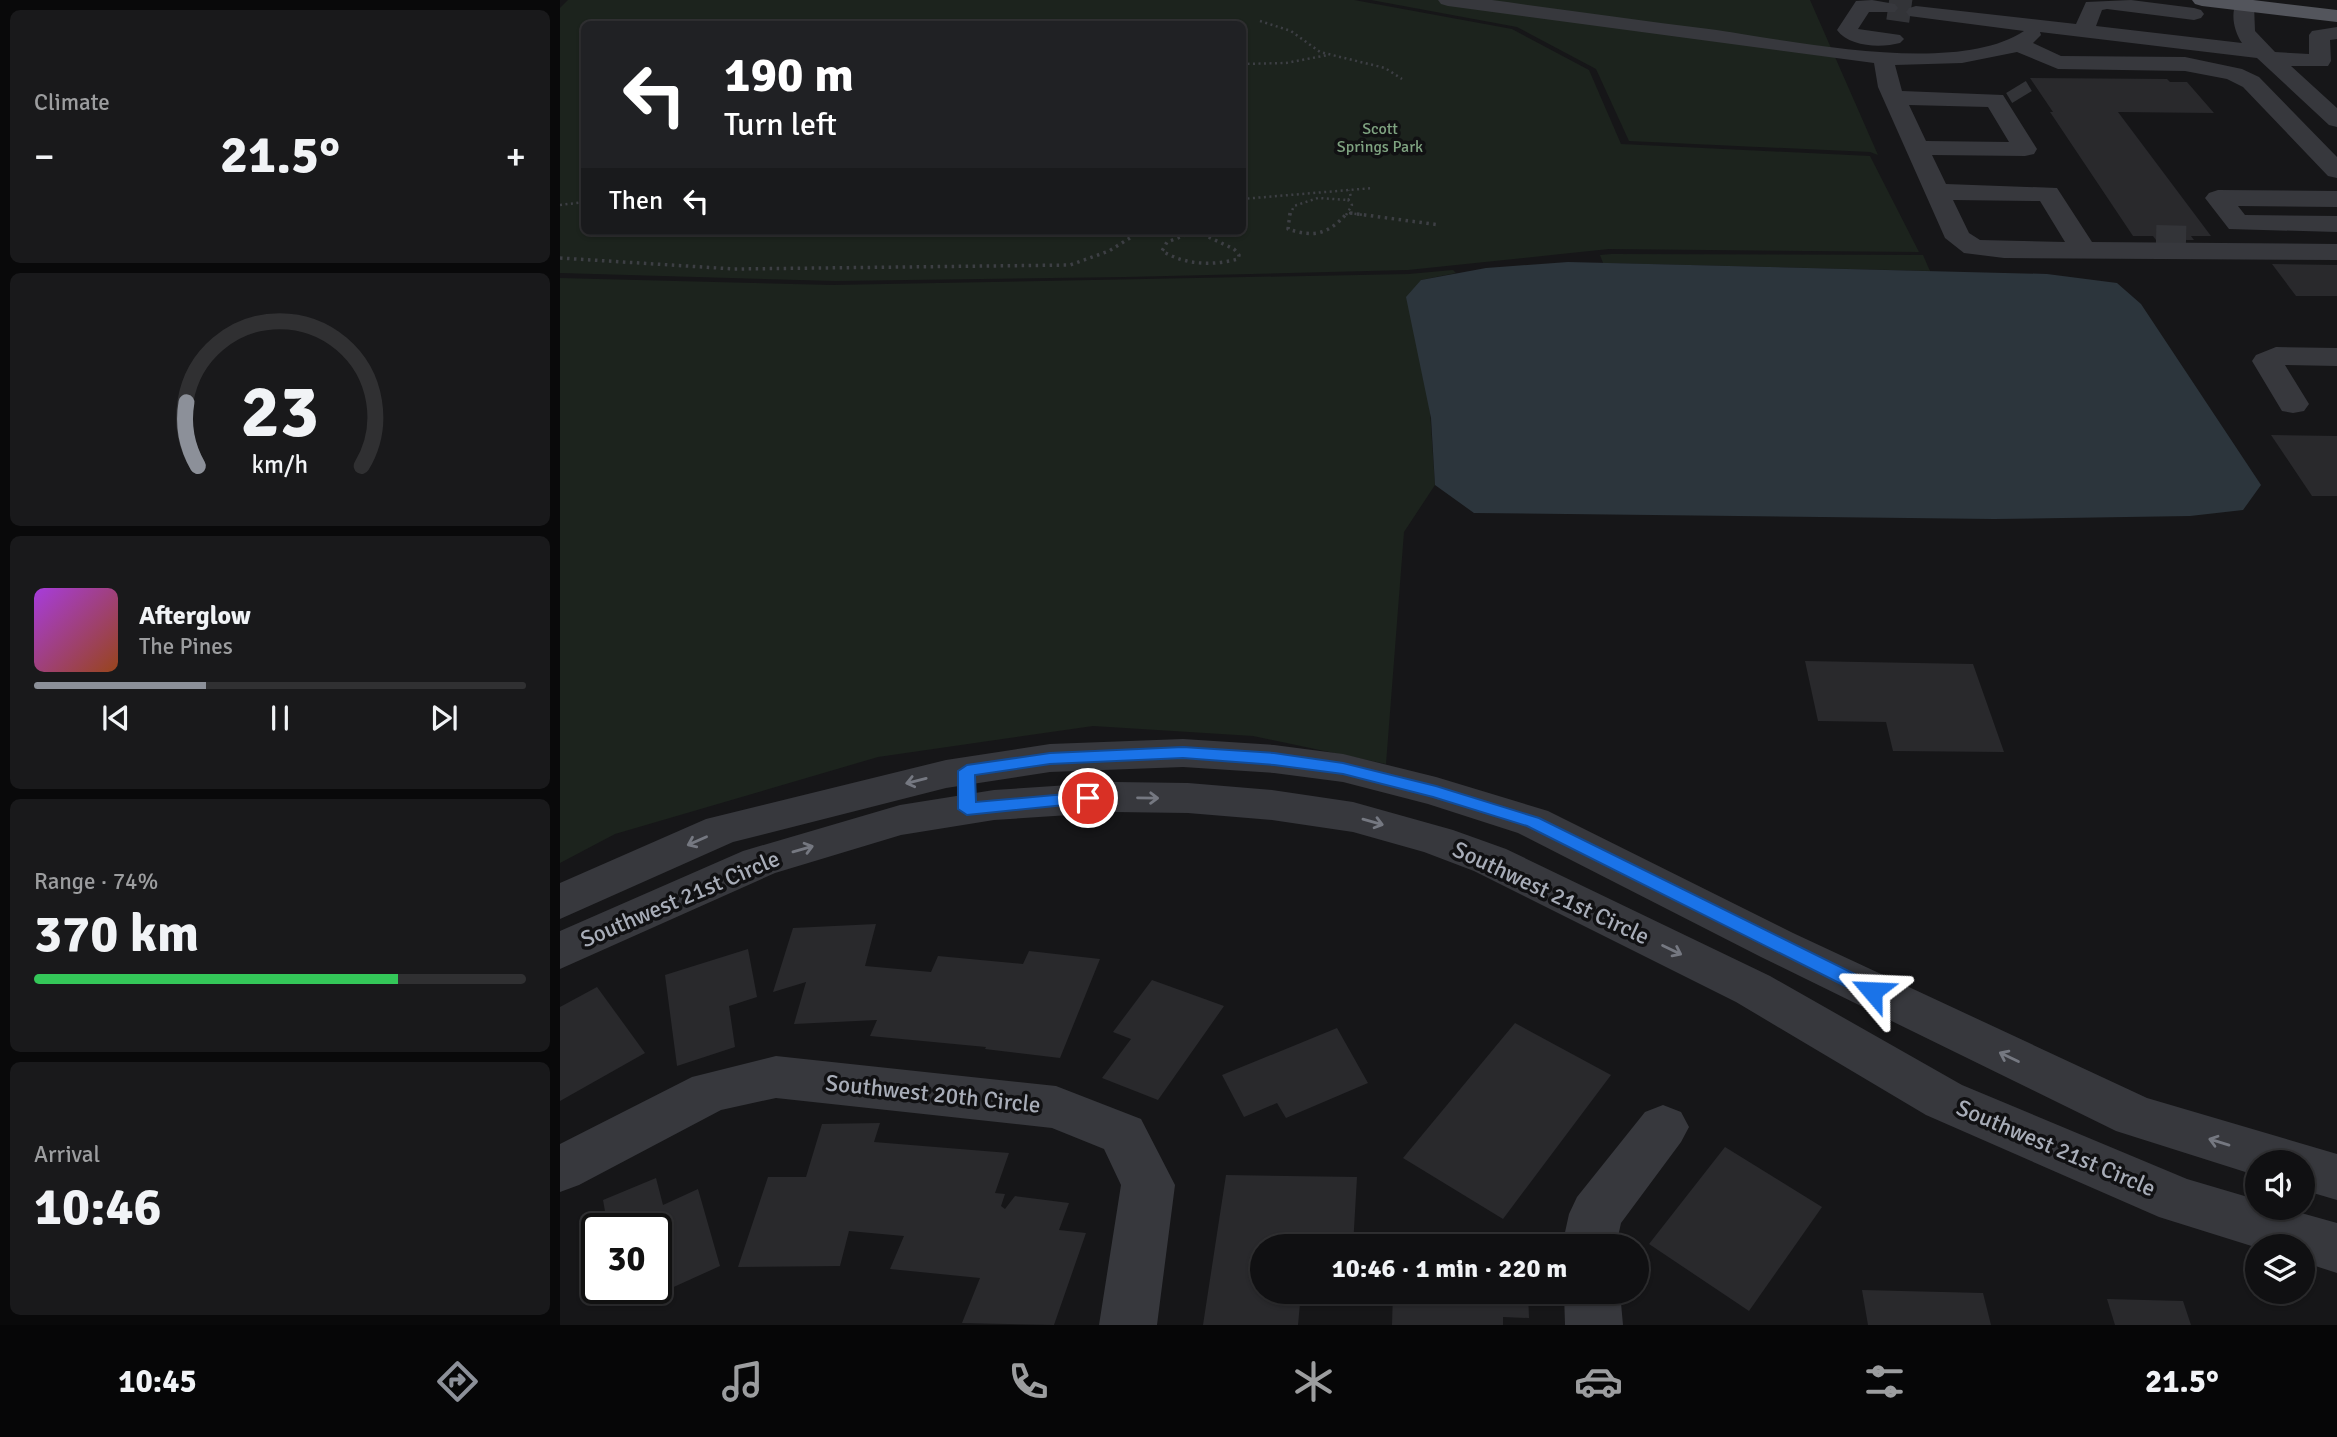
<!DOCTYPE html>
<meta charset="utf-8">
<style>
:root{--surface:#101012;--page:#19191b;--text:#f1f3f6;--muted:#9c9d9f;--line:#303032;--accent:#8c9099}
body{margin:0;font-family:Signika,sans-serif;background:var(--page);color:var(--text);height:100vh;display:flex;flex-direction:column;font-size:26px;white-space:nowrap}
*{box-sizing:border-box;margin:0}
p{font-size:23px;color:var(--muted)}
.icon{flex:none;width:38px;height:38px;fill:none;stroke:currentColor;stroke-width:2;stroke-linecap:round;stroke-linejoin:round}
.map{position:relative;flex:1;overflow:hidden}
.sheet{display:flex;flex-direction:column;gap:10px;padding:10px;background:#09090a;width:560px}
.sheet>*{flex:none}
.hud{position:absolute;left:21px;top:21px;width:665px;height:214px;border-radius:10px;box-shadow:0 2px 5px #0004,0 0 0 2px var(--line);background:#202124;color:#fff;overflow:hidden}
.tools{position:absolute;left:1685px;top:1150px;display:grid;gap:14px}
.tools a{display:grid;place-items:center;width:70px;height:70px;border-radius:50%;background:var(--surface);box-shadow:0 2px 5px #0004,0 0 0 2px var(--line);font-size:35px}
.speed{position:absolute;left:21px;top:1213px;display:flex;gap:14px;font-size:35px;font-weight:700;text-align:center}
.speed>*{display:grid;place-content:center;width:91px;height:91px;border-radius:50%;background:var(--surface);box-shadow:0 2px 5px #0004,0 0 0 2px var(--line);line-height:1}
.speed .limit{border:4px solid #111;border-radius:10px;background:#fff;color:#111}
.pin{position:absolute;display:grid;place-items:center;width:60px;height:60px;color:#fff;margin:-30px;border:4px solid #fff;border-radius:50%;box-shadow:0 2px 7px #0007}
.me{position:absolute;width:77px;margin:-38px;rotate:296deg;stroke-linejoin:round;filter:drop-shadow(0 0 5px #0008)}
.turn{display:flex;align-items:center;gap:24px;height:147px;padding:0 28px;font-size:32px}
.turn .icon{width:91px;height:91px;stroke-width:2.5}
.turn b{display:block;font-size:49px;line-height:60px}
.then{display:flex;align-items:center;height:66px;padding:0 28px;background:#0003;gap:14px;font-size:26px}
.big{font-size:52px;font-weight:700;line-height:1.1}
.sheet .widget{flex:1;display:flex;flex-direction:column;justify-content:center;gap:10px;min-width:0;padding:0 24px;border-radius:10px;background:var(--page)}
.sheet .dial{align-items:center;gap:0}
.dial svg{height:182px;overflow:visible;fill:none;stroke:var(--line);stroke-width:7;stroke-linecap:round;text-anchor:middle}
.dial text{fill:var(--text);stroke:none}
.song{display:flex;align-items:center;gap:21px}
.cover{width:84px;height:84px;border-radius:10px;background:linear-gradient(135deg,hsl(280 70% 55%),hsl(20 70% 35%))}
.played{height:7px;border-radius:4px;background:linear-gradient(90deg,var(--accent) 35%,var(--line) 35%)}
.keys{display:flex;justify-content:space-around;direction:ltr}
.heat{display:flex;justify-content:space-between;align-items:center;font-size:38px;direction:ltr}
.charge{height:10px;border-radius:5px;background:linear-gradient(90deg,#34c759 74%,var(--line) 0)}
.trip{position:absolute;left:690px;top:1234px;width:399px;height:70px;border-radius:35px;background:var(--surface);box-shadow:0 2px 5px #0004,0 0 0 2px var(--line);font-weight:700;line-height:70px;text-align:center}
.dock{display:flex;height:112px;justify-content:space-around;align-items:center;background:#060607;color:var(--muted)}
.dock .icon{width:49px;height:49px}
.dock .active{color:var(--accent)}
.dock b{font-size:32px;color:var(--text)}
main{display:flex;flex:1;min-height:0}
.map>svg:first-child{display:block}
</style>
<main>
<section class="sheet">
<div class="widget"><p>Climate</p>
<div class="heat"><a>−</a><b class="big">21.5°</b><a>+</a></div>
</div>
<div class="widget dial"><svg viewBox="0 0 100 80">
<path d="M14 69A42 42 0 1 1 86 69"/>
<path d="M14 69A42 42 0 0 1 9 41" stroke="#8c9099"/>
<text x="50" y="56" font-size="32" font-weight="700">23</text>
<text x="50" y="72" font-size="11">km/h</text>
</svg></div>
<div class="widget">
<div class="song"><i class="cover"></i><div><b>Afterglow</b><p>The Pines</p></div></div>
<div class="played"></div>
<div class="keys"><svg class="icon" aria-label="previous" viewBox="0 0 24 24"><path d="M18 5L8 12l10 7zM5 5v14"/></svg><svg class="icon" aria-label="pause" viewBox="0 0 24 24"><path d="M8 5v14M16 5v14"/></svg><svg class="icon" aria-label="next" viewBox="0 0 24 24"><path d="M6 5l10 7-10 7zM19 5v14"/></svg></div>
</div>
<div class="widget"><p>Range · 74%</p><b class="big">370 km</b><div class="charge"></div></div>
<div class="widget"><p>Arrival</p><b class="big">10:46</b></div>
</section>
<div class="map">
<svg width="1777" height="1325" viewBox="0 0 1777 1325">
<rect width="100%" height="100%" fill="#161618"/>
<g fill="#1c231d" fill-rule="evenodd">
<path d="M8 0H794L952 29 1029 70 1061 144 1310 156 1359 252 1049 249 848 270 566 277 275 281 0 273V8ZM682 24V231H24V24Z"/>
<path d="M811 0H1250L1318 155 1310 152 1069 141 1036 69 957 27Z"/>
<path d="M1051 254 1363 255 1370 271 1043 263 1040 255Z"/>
<path d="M893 270 896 273 861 280 875 485 844 532 826 764 693 736 533 726 318 757 55 834 0 863V278L272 285 849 274Z"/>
</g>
<path fill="#2c353c" d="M1008 262 1487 274 1557 283 1581 304 1701 485 1683 510 1630 516 1434 519 914 513 875 485 871 418 846 297 861 280 926 268Z"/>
<g fill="#29292c">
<path d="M1470 78 1607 79 1610 82H1627L1654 113 1558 112 1651 236H1631L1634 240H1596L1593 236H1573L1490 112H1493Z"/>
<path d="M1712 264 1777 265V296H1736Z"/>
<path d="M1711 435 1777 436V496H1752Z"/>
<path d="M1245 661 1413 664 1444 752 1333 751 1326 722 1258 721Z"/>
<path d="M316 924 305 966 371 972 378 956 463 964 469 951 540 959 500 1058 425 1049 426 1047 310 1036 317 1020 234 1024 246 982 213 992 233 928Z"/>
<path d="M188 949 197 997 169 1006 175 1047 117 1066 105 975Z"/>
<path d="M592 980 664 1006 598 1100 542 1078 571 1039 553 1032Z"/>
<path d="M37 987 85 1053 0 1101V1007Z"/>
<path d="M955 1023 1051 1075 943 1219 843 1158Z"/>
<path d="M777 1028 808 1083 726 1118 717 1103 684 1117 662 1075Z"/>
<path d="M320 1123 314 1142 449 1153 435 1193 445 1194 441 1206 445 1209 455 1196 509 1203 499 1230 526 1233 494 1325 402 1323 420 1278 330 1269 344 1236 289 1231 280 1266 178 1267 208 1177H246L262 1124Z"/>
<path d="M1165 1147 1262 1207 1189 1311 1089 1244Z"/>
<path d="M666 1175 797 1177 793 1246H702V1292H741L738 1325H643Z"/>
<path d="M96 1178 103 1205 138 1189 160 1266 96 1295V1228H48L43 1200Z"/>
<path d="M1302 1290 1423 1293 1431 1325H1308Z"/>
<path d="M833 1292H968L969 1318 943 1317V1325H832Z"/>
<path d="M1547 1299 1623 1301 1631 1325H1555Z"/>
</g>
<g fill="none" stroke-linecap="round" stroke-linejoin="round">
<g stroke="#333438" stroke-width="23" stroke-dasharray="23 11" stroke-linecap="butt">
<path d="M1328 8 1356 12"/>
<path d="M1456 87 1462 97"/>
</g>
<path stroke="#333438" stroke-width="30" stroke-dasharray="30 15" stroke-linecap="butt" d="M1596 240 1635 241"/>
<g stroke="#3d3f44" stroke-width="2.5" stroke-dasharray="2 3.5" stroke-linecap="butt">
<path d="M700 21 731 31 760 52 825 68 842 79"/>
<path d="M682 64 726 63 768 55"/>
<path d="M682 199 813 188"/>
<path d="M788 200 791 197 789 190"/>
<path d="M0 205 24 202"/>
<path d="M789 213 804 215"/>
<path d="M730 215 734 206 758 198 788 200"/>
<path d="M786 215 792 205 788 200"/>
</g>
<g stroke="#3d3f44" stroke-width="3.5" stroke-dasharray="2.5 4.5" stroke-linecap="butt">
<path d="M730 213 728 229C754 238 769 234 787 213"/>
<path d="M790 213 880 225"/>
<path d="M636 231 674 249 679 255 678 259C651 266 626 265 602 251L607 242Z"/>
<path d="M0 258 174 269 510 265 549 251 581 231"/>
</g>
<g fill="#37383d" fill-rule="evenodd">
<path d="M878 0H932C1005 10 1077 20 1149 29 1229 40 1395 77 1464 31L1349 16 1346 12 1349 8 1356 6 1516 24 1526 2 1571 0 1634 8 1641 10 1644 14 1641 18 1634 20 1547 9 1542 10 1536 26 1682 43C1674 31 1670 14 1677 1H1691L1694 5 1695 31 1715 52 1749 54V35L1752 31 1777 27V39L1770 40 1771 61 1768 66H1731L1777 108V127L1769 125 1697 58 1480 32 1481 35 1473 43 1501 56 1625 57 1682 69 1699 77 1777 157V178L1768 176 1683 87 1667 79 1625 71 1498 69 1457 52 1402 63 1335 65 1342 91 1443 95 1477 149 1474 154 1465 156 1372 155 1386 184 1497 188 1532 242 1777 244V260L1444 258 1404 253 1385 238 1318 87 1314 63 888 6 881 4ZM1349 105 1428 107 1449 142 1366 141ZM1393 200 1480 201 1505 242 1420 240 1409 233Z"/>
<path d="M1312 0 1335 4 1338 8 1335 12H1309L1298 29 1340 35 1344 39 1340 43C1321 48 1289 47 1277 30L1296 1Z"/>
<path d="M1658 190 1777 191V207L1678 206 1685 215 1777 216V232L1669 229 1645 198 1649 193Z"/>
<path d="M1716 347 1777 348V366L1725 365 1749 404 1744 411 1733 413 1722 411 1692 361 1696 355Z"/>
<path d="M623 739 714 745 783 754 876 777 988 811 1233 933 1587 1098 1777 1154V1200L1743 1190V1162H1698V1176L1556 1131 1201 957 958 833 868 804 783 782 714 773 623 767 490 772 386 788 173 842 0 919V883L146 819 386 760 490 744Z"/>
<path d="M555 782 628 783 712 790 793 802 893 830 946 849 1210 976 1402 1085 1627 1179 1698 1200V1208H1723L1777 1223V1273L1743 1262V1246L1698 1248 1599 1217 1366 1115 1176 1002 914 871 864 852 793 832 712 820 628 813 555 812 434 820 341 835 215 873 0 969V931L183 851 340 805 434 790Z"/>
<path d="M216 1056 496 1086 581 1119 615 1185 597 1325H539L561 1185 544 1149 492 1128 216 1098 161 1110 19 1185 0 1192V1144L132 1077Z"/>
<path d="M1103 1105 1121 1112 1129 1127 1121 1142 1061 1223 1056 1246H1002L1009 1214 1017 1197 1085 1112Z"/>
<path d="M1004 1292H1060L1063 1325H1005Z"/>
</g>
<path fill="#53555c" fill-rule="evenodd" d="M1632 0H1693L1777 10V22L1642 6 1635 4Z"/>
</g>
<defs><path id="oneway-shaft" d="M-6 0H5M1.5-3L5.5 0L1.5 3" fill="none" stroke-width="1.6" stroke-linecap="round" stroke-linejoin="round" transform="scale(1.75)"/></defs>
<g stroke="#757881">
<use href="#oneway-shaft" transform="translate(356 781) rotate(166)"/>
<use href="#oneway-shaft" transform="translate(588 798) rotate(1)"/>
<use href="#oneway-shaft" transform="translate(813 822) rotate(16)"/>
<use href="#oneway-shaft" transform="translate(137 841) rotate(156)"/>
<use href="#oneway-shaft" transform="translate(243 849) rotate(-16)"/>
<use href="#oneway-shaft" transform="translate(1112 950) rotate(26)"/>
<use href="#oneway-shaft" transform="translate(1449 1057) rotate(-154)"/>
<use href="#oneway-shaft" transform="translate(1659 1142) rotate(-163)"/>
</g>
<path fill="#1a73e8" stroke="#114b97" stroke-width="2" d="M623 747 714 753 783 763 876 786 979 818 1319 986 1322 991 1319 996 1312 999 1305 996 967 826 873 797 783 774 714 765 623 758 490 764 415 775 416 802 528 792 534 794 536 798 534 802 407 815 398 809V771L407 765 490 753Z"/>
<g text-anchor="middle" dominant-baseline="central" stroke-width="7" stroke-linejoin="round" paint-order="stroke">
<g font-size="16" fill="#7fa381" stroke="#111113">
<text x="820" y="129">Scott<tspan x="820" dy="18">Springs Park</tspan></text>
</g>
<g font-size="23" fill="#a8adb8" stroke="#111113">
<text transform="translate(991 893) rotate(25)">Southwest 21st Circle</text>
<text transform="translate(120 899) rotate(-23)">Southwest 21st Circle</text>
<text transform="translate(373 1094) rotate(6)">Southwest 20th Circle</text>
<text transform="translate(1496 1148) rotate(23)">Southwest 21st Circle</text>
</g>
</g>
</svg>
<div class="tools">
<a><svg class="icon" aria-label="sound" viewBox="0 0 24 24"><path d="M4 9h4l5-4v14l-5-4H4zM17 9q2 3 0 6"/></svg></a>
<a><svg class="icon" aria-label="layers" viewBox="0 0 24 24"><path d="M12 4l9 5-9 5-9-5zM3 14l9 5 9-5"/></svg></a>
</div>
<div class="speed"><div class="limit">30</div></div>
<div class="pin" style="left:528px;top:798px;background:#d93025"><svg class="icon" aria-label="arrive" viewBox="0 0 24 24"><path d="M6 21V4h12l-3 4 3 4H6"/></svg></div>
<svg class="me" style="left:1312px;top:991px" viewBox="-20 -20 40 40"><path d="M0-17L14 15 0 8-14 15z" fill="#1a73e8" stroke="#fff" stroke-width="4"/></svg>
<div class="trip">10:46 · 1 min · 220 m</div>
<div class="hud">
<div class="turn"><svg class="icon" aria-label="left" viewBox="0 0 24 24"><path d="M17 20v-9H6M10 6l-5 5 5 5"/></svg><div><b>190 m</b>Turn left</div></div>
<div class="then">Then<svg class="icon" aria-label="left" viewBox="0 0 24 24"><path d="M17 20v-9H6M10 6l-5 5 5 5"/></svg></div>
</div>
</div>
</main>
<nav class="dock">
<b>10:45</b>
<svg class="icon active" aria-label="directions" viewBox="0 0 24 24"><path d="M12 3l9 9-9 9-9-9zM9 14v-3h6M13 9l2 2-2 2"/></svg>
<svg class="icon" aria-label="music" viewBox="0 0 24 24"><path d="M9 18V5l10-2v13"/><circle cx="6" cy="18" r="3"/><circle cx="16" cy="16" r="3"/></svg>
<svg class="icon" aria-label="phone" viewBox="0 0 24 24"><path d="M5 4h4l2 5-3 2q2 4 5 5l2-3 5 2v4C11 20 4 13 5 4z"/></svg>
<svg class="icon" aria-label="climate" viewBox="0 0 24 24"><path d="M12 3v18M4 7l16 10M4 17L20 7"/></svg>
<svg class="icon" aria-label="car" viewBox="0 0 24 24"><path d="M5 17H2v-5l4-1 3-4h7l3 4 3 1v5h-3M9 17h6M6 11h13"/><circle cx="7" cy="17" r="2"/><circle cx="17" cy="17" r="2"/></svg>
<svg class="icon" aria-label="filters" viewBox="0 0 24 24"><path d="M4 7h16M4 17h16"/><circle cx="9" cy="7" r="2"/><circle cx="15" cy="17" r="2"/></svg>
<b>21.5°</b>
</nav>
